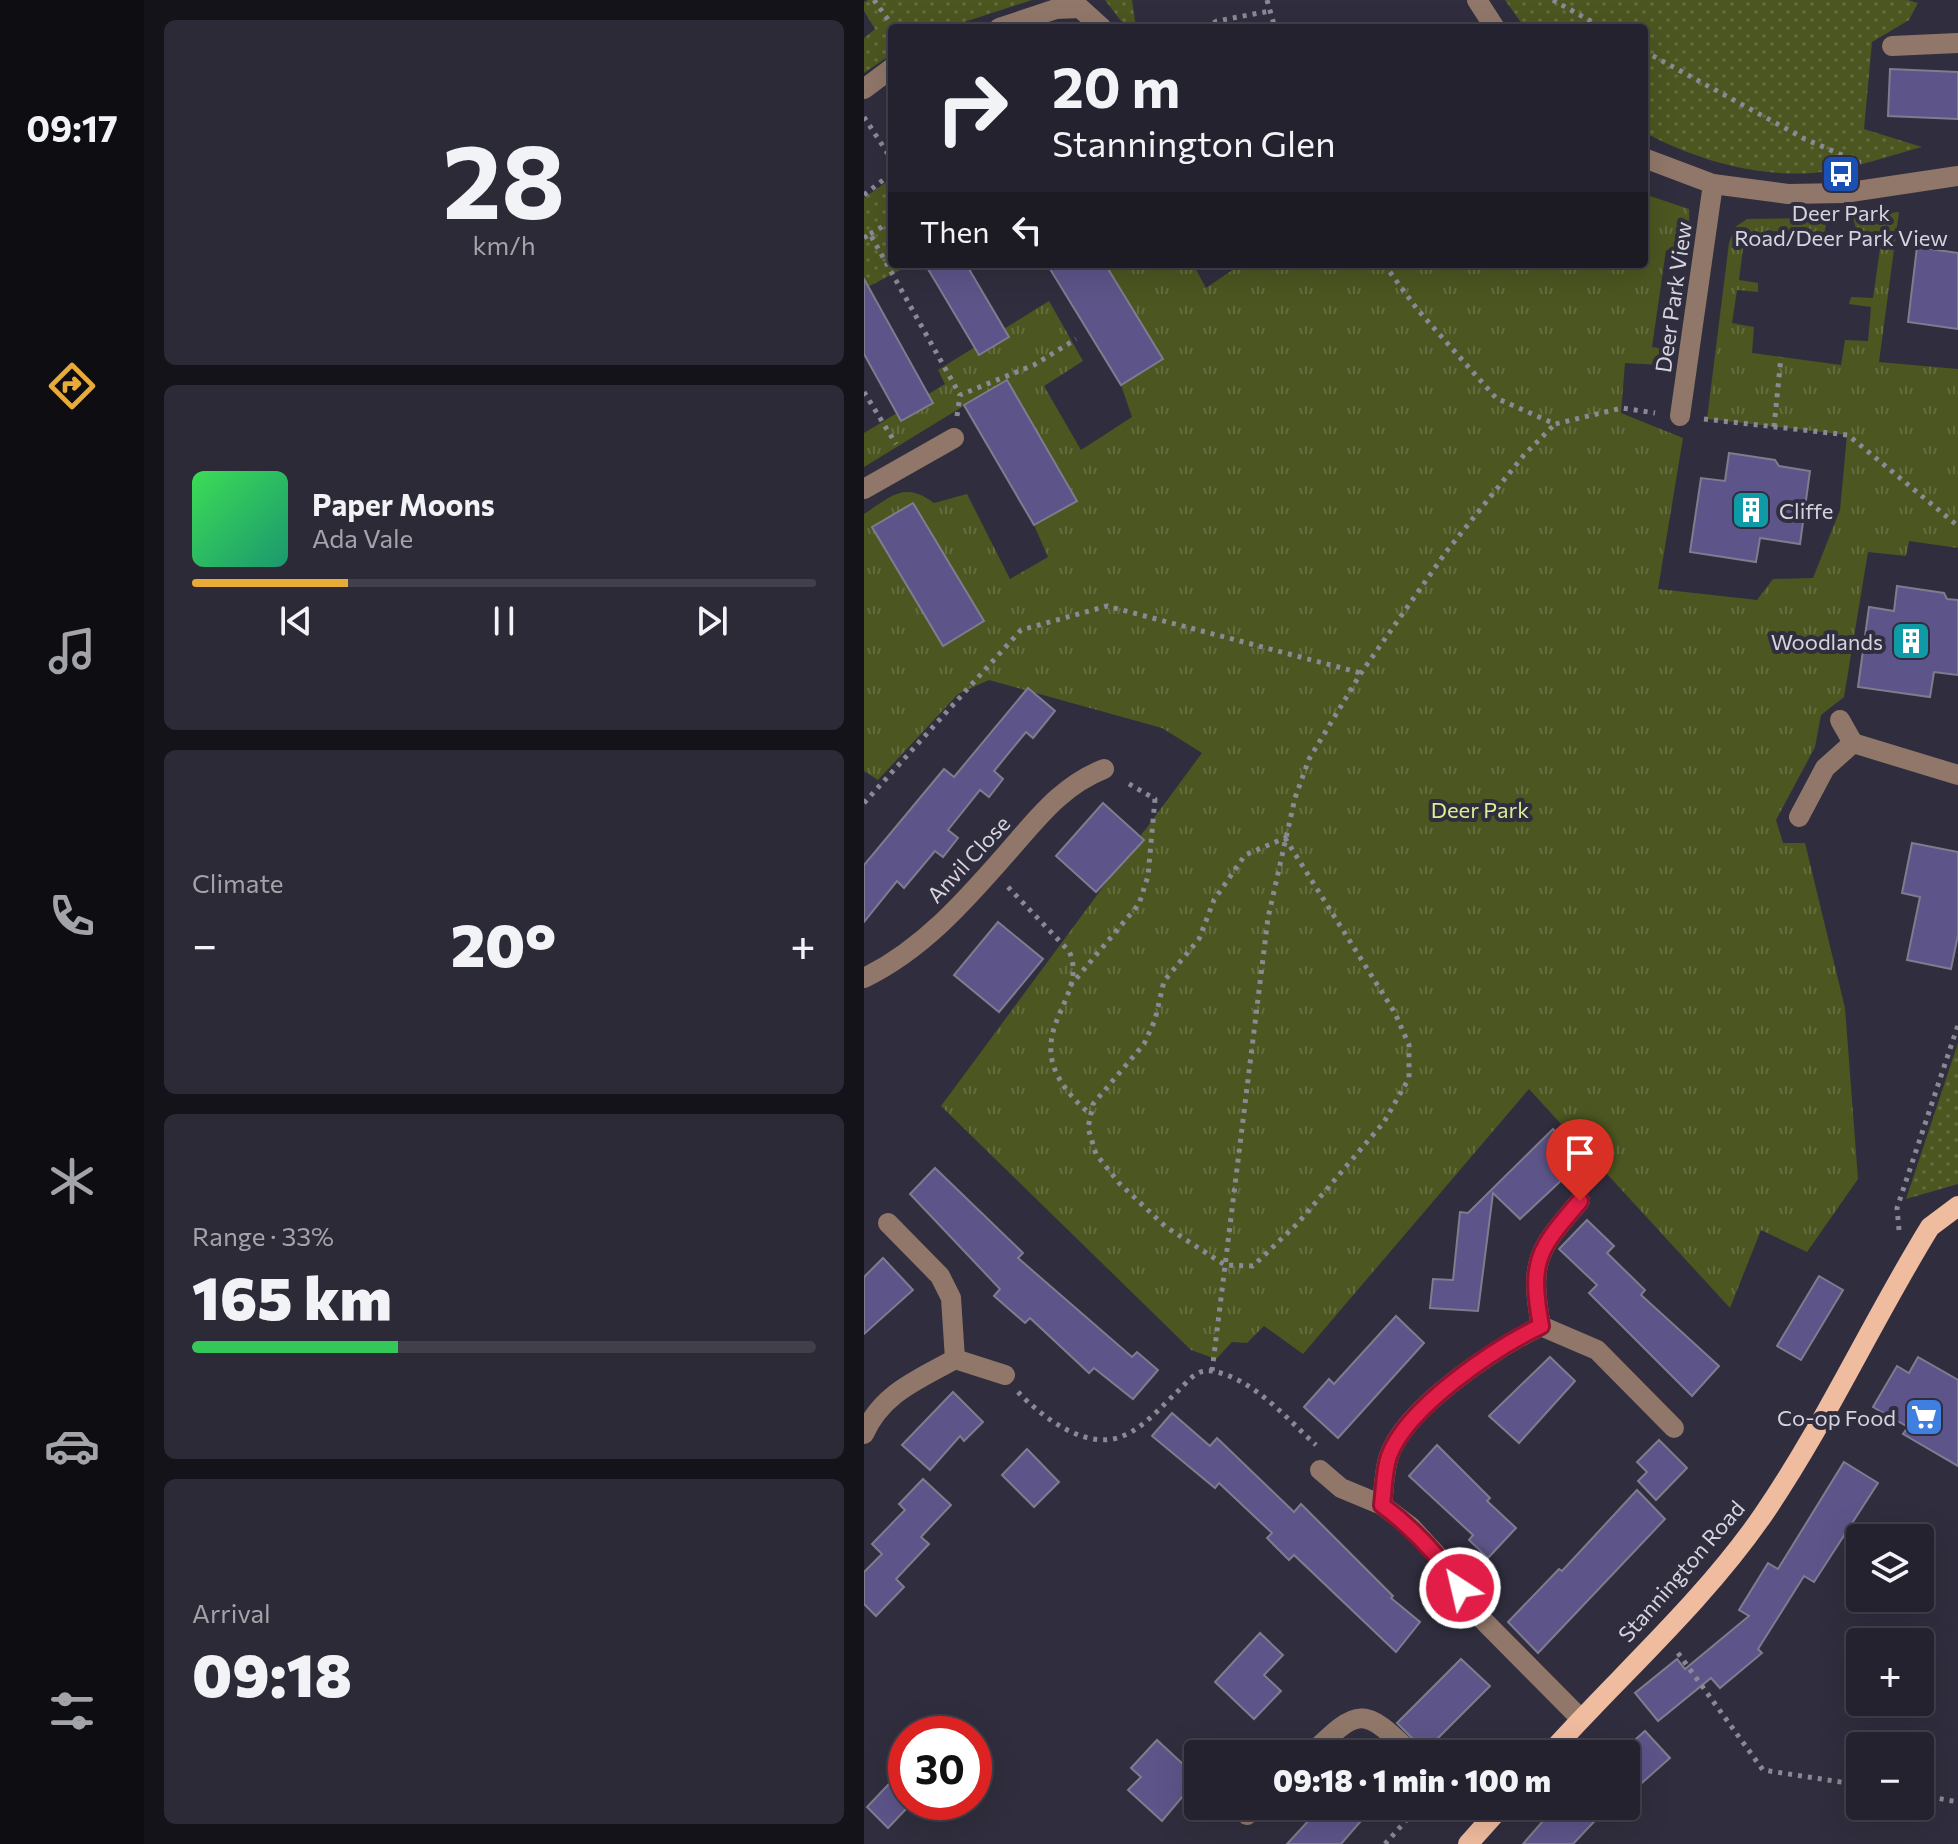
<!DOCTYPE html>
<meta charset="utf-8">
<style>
:root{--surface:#24222e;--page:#2c2a36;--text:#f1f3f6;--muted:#a3a4aa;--line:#413f4a;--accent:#e9ab38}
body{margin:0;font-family:Commissioner,sans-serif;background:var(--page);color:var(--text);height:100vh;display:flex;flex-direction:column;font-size:30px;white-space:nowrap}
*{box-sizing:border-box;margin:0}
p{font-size:26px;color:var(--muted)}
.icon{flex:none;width:44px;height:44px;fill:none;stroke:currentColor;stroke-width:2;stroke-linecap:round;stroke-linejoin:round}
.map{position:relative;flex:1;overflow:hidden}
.drawer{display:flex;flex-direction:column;gap:20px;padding:20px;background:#141319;width:720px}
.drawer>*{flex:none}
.hud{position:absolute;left:24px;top:24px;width:760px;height:244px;border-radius:8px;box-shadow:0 8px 32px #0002,0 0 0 2px var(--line);background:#24222e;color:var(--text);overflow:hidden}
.fabs{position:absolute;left:982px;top:1524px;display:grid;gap:16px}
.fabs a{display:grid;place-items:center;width:88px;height:88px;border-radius:8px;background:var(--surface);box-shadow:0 8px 32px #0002,0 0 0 2px var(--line);font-size:40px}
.speed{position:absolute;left:24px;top:1716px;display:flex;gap:16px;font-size:40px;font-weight:700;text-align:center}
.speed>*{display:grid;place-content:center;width:104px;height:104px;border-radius:50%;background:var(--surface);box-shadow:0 8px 32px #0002,0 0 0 2px var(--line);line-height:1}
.speed .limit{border:12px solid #d22;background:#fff;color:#111}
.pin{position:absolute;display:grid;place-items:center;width:68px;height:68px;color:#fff;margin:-82px -34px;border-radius:50% 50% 50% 0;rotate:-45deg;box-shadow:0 0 8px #0007}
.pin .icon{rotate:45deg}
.me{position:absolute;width:88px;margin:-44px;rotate:325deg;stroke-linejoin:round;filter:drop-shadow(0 0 6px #0008)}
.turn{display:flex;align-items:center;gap:28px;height:168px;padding:0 32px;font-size:36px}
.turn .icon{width:104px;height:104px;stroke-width:2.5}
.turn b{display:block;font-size:56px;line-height:68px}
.then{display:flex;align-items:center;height:76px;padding:0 32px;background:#0003;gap:16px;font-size:30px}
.big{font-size:60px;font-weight:800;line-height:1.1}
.drawer .widget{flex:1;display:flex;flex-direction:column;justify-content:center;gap:12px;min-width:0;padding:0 28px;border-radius:12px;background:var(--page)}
.drawer .dial{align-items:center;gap:0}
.dial b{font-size:104px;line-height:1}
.song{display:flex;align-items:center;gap:24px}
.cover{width:96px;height:96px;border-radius:12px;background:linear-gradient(135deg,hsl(130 70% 55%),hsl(160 70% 35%))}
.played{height:8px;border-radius:4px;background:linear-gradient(90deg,var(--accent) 25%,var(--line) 25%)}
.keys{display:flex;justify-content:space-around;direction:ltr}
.heat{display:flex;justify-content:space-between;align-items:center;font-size:44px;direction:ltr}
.charge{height:12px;border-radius:6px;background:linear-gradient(90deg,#34c759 33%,var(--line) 0)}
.trip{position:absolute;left:320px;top:1740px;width:456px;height:80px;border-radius:8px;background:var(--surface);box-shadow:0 8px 32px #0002,0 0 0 2px var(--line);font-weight:800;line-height:80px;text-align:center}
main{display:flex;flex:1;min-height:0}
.tabs{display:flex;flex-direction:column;width:144px;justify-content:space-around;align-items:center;background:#0e0e12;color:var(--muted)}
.tabs .icon{width:56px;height:56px}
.tabs .on{color:var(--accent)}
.tabs b{font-size:36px;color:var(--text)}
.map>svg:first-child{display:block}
</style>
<main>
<nav class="tabs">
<b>09:17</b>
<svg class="icon on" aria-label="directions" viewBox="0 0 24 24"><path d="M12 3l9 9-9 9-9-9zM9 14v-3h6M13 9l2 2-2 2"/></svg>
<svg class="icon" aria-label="music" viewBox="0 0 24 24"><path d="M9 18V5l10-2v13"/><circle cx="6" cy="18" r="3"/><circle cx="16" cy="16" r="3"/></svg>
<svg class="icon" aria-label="phone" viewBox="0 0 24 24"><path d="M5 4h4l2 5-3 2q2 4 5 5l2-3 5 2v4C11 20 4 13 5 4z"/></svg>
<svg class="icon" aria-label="climate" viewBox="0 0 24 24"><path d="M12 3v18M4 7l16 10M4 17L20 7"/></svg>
<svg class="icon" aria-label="car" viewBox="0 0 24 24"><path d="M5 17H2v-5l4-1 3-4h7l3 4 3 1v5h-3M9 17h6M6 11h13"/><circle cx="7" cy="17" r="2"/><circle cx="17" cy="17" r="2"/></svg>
<svg class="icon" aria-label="filters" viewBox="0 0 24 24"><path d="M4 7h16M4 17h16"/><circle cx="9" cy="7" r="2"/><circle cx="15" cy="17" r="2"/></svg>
</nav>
<section class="drawer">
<div class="widget dial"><b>28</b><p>km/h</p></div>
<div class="widget">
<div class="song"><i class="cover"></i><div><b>Paper Moons</b><p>Ada Vale</p></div></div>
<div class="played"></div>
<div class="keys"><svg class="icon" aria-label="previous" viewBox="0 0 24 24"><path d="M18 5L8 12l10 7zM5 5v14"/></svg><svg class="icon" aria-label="pause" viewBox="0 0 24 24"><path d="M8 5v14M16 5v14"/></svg><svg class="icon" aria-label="next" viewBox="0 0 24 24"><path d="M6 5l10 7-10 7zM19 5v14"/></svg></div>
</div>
<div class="widget"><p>Climate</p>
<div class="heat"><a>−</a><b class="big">20°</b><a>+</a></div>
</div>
<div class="widget"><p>Range · 33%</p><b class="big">165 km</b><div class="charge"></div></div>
<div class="widget"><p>Arrival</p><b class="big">09:18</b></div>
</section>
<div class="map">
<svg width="1094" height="1844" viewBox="0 0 1094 1844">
<defs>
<pattern id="grass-dots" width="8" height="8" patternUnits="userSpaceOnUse" patternTransform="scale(2)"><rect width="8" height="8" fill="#4b5620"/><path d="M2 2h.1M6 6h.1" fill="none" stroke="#646d40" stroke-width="1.8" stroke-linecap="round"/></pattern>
<pattern id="park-tufts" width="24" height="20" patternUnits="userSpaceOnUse" patternTransform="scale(2)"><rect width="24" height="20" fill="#4b5620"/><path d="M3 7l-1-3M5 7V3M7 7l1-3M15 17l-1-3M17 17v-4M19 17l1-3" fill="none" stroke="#646d40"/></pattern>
</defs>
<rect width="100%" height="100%" fill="#302e3e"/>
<g fill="url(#grass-dots)">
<path d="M4 0H168L82 28H28V54L0 73V38L11 29 0 11V2Z"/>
<path d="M241 0H268L272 28 257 21Z"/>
<path d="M641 0H1044L1054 3 1045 20 1008 42 1000 129 1058 147C1022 157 985 170 948 173 891 177 829 159 780 132V28H661Z"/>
<path d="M28 178V264L42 267 0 289V198Z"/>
<path d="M1094 1043V1184L1042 1199Z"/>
</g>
<path fill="url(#park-tufts)" d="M780 194 825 209 826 254 802 250 788 347 806 350 797 365 761 363 757 413 819 438 794 589 893 600 909 579 949 578 976 510 983 435 843 419 865 243 871 227 883 219 963 218 961 231 951 237 903 230 901 236 881 234 875 280 894 283V292L873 290 868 323 890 327 888 353 977 365 981 340 1004 341 1007 307 985 304 987 297 1009 298 1016 249 996 245 989 217 1035 212 1015 362 1094 369V548L1045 541 1042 556 1004 552 980 697 957 715 951 747 912 820 919 843H941L981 1008 994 1179 943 1252 897 1230 866 1308 665 1089 439 1354 400 1326 383 1343 368 1342 352 1359 327 1350 77 1106 338 753 298 728 125 680 94 694 14 780 0 771V514C28 496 40 481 70 503L103 494 146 579 184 557 170 525 212 500 142 380 0 467V433L81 384 74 370 185 301 219 361 180 386 217 450 268 417 257 385 298 359 241 264H299L303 269 312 264H329L342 288 377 264H780Z"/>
<g fill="#5d5489" stroke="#7f7c8f" stroke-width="2">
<path d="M1026 69 1094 72V119L1024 116Z"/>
<path d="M1053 247 1094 253V329L1044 322Z"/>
<path d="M61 264H102L145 337 115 355Z"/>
<path d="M183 264H241L299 359 257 385Z"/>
<path d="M0 279 69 403 37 421 0 354Z"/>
<path d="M143 380 213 501 170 525 100 405Z"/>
<path d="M865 453 911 460 915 466 946 471 936 544 896 538 892 562 826 552 837 478 861 481Z"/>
<path d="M49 503 120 621 79 646 8 527Z"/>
<path d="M1033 586 1080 593 1083 599 1094 600V675L1070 672 1066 697 994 687 1005 607 1030 611Z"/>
<path d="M164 688 191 711 169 738 162 732 130 771 139 779 125 797 116 790 84 830 94 838 79 857 71 851 40 888 33 881 0 922V865L80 769 90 777Z"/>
<path d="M239 803 280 840 232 892 192 856Z"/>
<path d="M1048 843 1094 852V935L1087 969 1043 960 1056 897 1038 893Z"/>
<path d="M134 922 179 959 135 1012 90 975Z"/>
<path d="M689 1129 717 1162 656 1219 629 1193 614 1311 566 1308 569 1279 589 1280 596 1212 604 1213Z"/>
<path d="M71 1168 159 1253 154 1258 268 1357 273 1352 294 1370 269 1399 230 1368 225 1373 166 1318 161 1323 130 1296 136 1289 46 1194Z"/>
<path d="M723 1220 750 1246 743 1253 781 1290 777 1295 855 1366 828 1396 725 1293 733 1285 695 1249Z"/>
<path d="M19 1258 49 1290 0 1334V1277Z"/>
<path d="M955 1276 979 1290 937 1360 913 1346Z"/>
<path d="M532 1316 560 1343 474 1438 440 1407 465 1379 470 1384Z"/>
<path d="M686 1357 711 1381 655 1443 625 1416Z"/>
<path d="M1054 1357 1094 1380V1466L1039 1434 1044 1427 1009 1407 1033 1366 1045 1373Z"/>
<path d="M89 1392 119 1422 100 1441 96 1436 66 1470 38 1445Z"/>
<path d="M308 1413 346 1446 353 1438 430 1512 437 1504 529 1596 527 1598 556 1622 532 1652 430 1555 425 1560 403 1538 408 1533 355 1483 351 1488 288 1436Z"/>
<path d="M795 1440 823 1468 792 1500 774 1481 783 1472 773 1462Z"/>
<path d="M573 1445 626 1498 623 1501 652 1528 624 1558 605 1540 609 1535 545 1476Z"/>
<path d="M163 1449 195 1482 170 1507 138 1475Z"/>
<path d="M980 1462 1014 1483 950 1582 940 1576 894 1649 898 1653 856 1688 847 1678 794 1721 771 1693 813 1659 821 1669 885 1616 875 1610 904 1563 914 1569Z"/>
<path d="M59 1479 87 1505 57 1537 65 1544 32 1579 40 1587 12 1616 0 1604V1572L18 1554 8 1544 41 1510 35 1504Z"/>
<path d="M773 1490 801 1519 674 1653 644 1622 695 1569 698 1571Z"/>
<path d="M396 1633 419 1655 400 1675 417 1691 390 1719 351 1682Z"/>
<path d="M597 1659 626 1686 561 1751 533 1723Z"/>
<path d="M781 1731 806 1758 762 1797V1748Z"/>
<path d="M293 1740 334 1778 298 1821 264 1790 277 1777 267 1768Z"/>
<path d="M515 1741 523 1748 529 1754H503Z"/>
<path d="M42 1766V1809L24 1828 3 1807Z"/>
<path d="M458 1806H510L477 1844H423Z"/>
<path d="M692 1806H745L709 1844H659Z"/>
</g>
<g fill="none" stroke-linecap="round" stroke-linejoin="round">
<g stroke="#8a8996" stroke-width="5" stroke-dasharray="4 6" stroke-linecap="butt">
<path d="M10 0 30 28"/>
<path d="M403 0 411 28"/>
<path d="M689 0 739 28"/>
<path d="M341 28 353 21 406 11"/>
<path d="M780 51 941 139 999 164"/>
<path d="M0 117 28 160"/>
<path d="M0 195 28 173"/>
<path d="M6 234 28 221"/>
<path d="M0 238 6 234 96 395"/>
<path d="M520 264 553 309 632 398 691 424 758 408 791 413"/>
<path d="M0 392 32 444"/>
<path d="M93 416 96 395 170 365 212 339"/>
<path d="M840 419 984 435 1094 526"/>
<path d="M910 427 917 357"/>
<path d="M0 803 157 630 243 606 497 673"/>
<path d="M421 838 531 1013 545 1045V1078L520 1122 434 1223 389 1266 361 1265 302 1227 255 1183 232 1154 224 1128 229 1104 280 1044 291 1020 300 981 335 939 350 900 381 855Z"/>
<path d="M144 887 205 951C229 1004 138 1038 226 1114"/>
<path d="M206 986 275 904 284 876 291 799 260 781"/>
<path d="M1035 1230 1033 1208 1094 1025"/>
<path d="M348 1371 404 918 431 798 445 759 497 673 582 552 660 455 691 424"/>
<path d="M154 1392C178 1417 224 1453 261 1435 280 1427 298 1406 313 1392 323 1383 332 1368 348 1371 389 1378 423 1419 452 1445"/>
<path d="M814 1653 899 1770 996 1785"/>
<path d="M1056 1795 1094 1802"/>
<path d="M521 1844 555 1806"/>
</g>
<g stroke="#907769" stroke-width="20">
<path d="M613 0 631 28"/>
<path d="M135 28 192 9 216 8 238 28"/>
<path d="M1028 46 1094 43"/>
<path d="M0 89 28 68"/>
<path d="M780 158 849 184 924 194 980 193 1094 176"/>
<path d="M816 416 849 184"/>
<path d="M0 489 90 438"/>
<path d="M976 720 989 743"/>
<path d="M935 817 961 768 989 743 1094 775"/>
<path d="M0 978C58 950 101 901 143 853 173 819 197 786 240 769"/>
<path d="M24 1223 76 1276 87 1298 91 1359"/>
<path d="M677 1326C632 1348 542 1407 525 1456 520 1470 520 1490 518 1505L547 1527 581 1564 612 1613 717 1719"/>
<path d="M677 1326 733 1350 810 1428"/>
<path d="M677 1326C665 1260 674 1250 716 1201"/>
<path d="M0 1434C18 1393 54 1380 91 1359L141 1375"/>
<path d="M456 1470 477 1488 518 1505"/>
<path d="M447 1754C495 1707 499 1706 548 1754"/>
<path d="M607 1806 625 1820"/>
<path d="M383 1815 393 1806"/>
</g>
<g stroke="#f0bc9f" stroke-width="20">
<path d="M685 1754C756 1675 839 1602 899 1515 962 1423 1008 1321 1066 1227L1094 1206"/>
<path d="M604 1844 638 1806"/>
</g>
</g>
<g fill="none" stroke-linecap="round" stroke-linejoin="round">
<defs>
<path id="route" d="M596 1588C575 1555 550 1529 518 1505 520 1490 520 1470 525 1456 543 1407 631 1348 677 1326 665 1260 674 1250 716 1201"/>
</defs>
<use href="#route" stroke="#92132f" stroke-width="20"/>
<use href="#route" stroke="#e11d48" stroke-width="14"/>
</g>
<defs>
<symbol id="bus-square" viewBox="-11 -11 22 22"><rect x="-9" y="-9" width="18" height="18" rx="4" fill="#1a4fb4" stroke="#302e3e"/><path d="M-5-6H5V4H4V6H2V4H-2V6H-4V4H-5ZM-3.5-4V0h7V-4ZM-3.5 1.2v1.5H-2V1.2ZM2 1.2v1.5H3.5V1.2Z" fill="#fff"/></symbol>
<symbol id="building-square" viewBox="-11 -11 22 22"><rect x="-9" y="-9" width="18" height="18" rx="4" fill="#0f9aa8" stroke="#302e3e"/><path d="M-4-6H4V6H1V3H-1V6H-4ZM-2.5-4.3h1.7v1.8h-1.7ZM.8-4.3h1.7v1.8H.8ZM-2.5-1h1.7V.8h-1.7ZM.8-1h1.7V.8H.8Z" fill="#fff"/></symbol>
<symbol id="supermarket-square" viewBox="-11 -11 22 22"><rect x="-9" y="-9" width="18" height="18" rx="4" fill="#3f7fe0" stroke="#302e3e"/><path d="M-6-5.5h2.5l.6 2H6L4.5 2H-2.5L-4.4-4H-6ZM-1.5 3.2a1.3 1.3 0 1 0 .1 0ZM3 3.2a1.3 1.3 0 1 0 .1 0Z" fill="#fff"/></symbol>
</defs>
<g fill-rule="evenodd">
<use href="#bus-square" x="955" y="152" width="44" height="44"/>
<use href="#building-square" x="865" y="488" width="44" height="44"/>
<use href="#building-square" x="1025" y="619" width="44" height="44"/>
<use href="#supermarket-square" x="1038" y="1395" width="44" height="44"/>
</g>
<g text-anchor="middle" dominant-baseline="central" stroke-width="8" stroke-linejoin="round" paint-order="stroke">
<g font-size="22" fill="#d5d4de" stroke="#302e3e" text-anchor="end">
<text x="977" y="212" text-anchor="middle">Deer Park<tspan x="977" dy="25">Road/Deer Park View</tspan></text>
<text x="915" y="510" text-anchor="start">Cliffe</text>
<text x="1019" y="641">Woodlands</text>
<text x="1032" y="1417">Co-op Food</text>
</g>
<g font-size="22" fill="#d5d4de" stroke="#302e3e">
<text transform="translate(809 297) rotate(-82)">Deer Park View</text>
<text transform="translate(104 859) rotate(-47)">Anvil Close</text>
<text transform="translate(817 1571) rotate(-49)">Stannington Road</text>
</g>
<g font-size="22" fill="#d8ed95" stroke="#302e3e">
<text x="616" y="809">Deer Park</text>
</g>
</g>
</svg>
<div class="fabs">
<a><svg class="icon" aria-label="layers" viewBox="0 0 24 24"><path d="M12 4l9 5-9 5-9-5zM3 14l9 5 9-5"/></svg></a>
<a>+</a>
<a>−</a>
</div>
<div class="speed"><div class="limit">30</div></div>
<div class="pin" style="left:716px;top:1201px;background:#d93025"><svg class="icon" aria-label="arrive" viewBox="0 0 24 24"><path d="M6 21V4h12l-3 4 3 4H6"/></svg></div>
<svg class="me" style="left:596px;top:1588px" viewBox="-20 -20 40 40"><circle r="17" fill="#e11d48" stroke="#fff" stroke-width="3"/><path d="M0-11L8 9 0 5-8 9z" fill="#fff"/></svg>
<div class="trip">09:18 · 1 min · 100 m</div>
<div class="hud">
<div class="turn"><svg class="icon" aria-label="right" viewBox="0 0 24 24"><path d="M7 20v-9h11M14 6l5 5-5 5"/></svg><div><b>20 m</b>Stannington Glen</div></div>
<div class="then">Then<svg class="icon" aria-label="left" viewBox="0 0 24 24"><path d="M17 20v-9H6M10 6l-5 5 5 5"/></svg></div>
</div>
</div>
</main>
